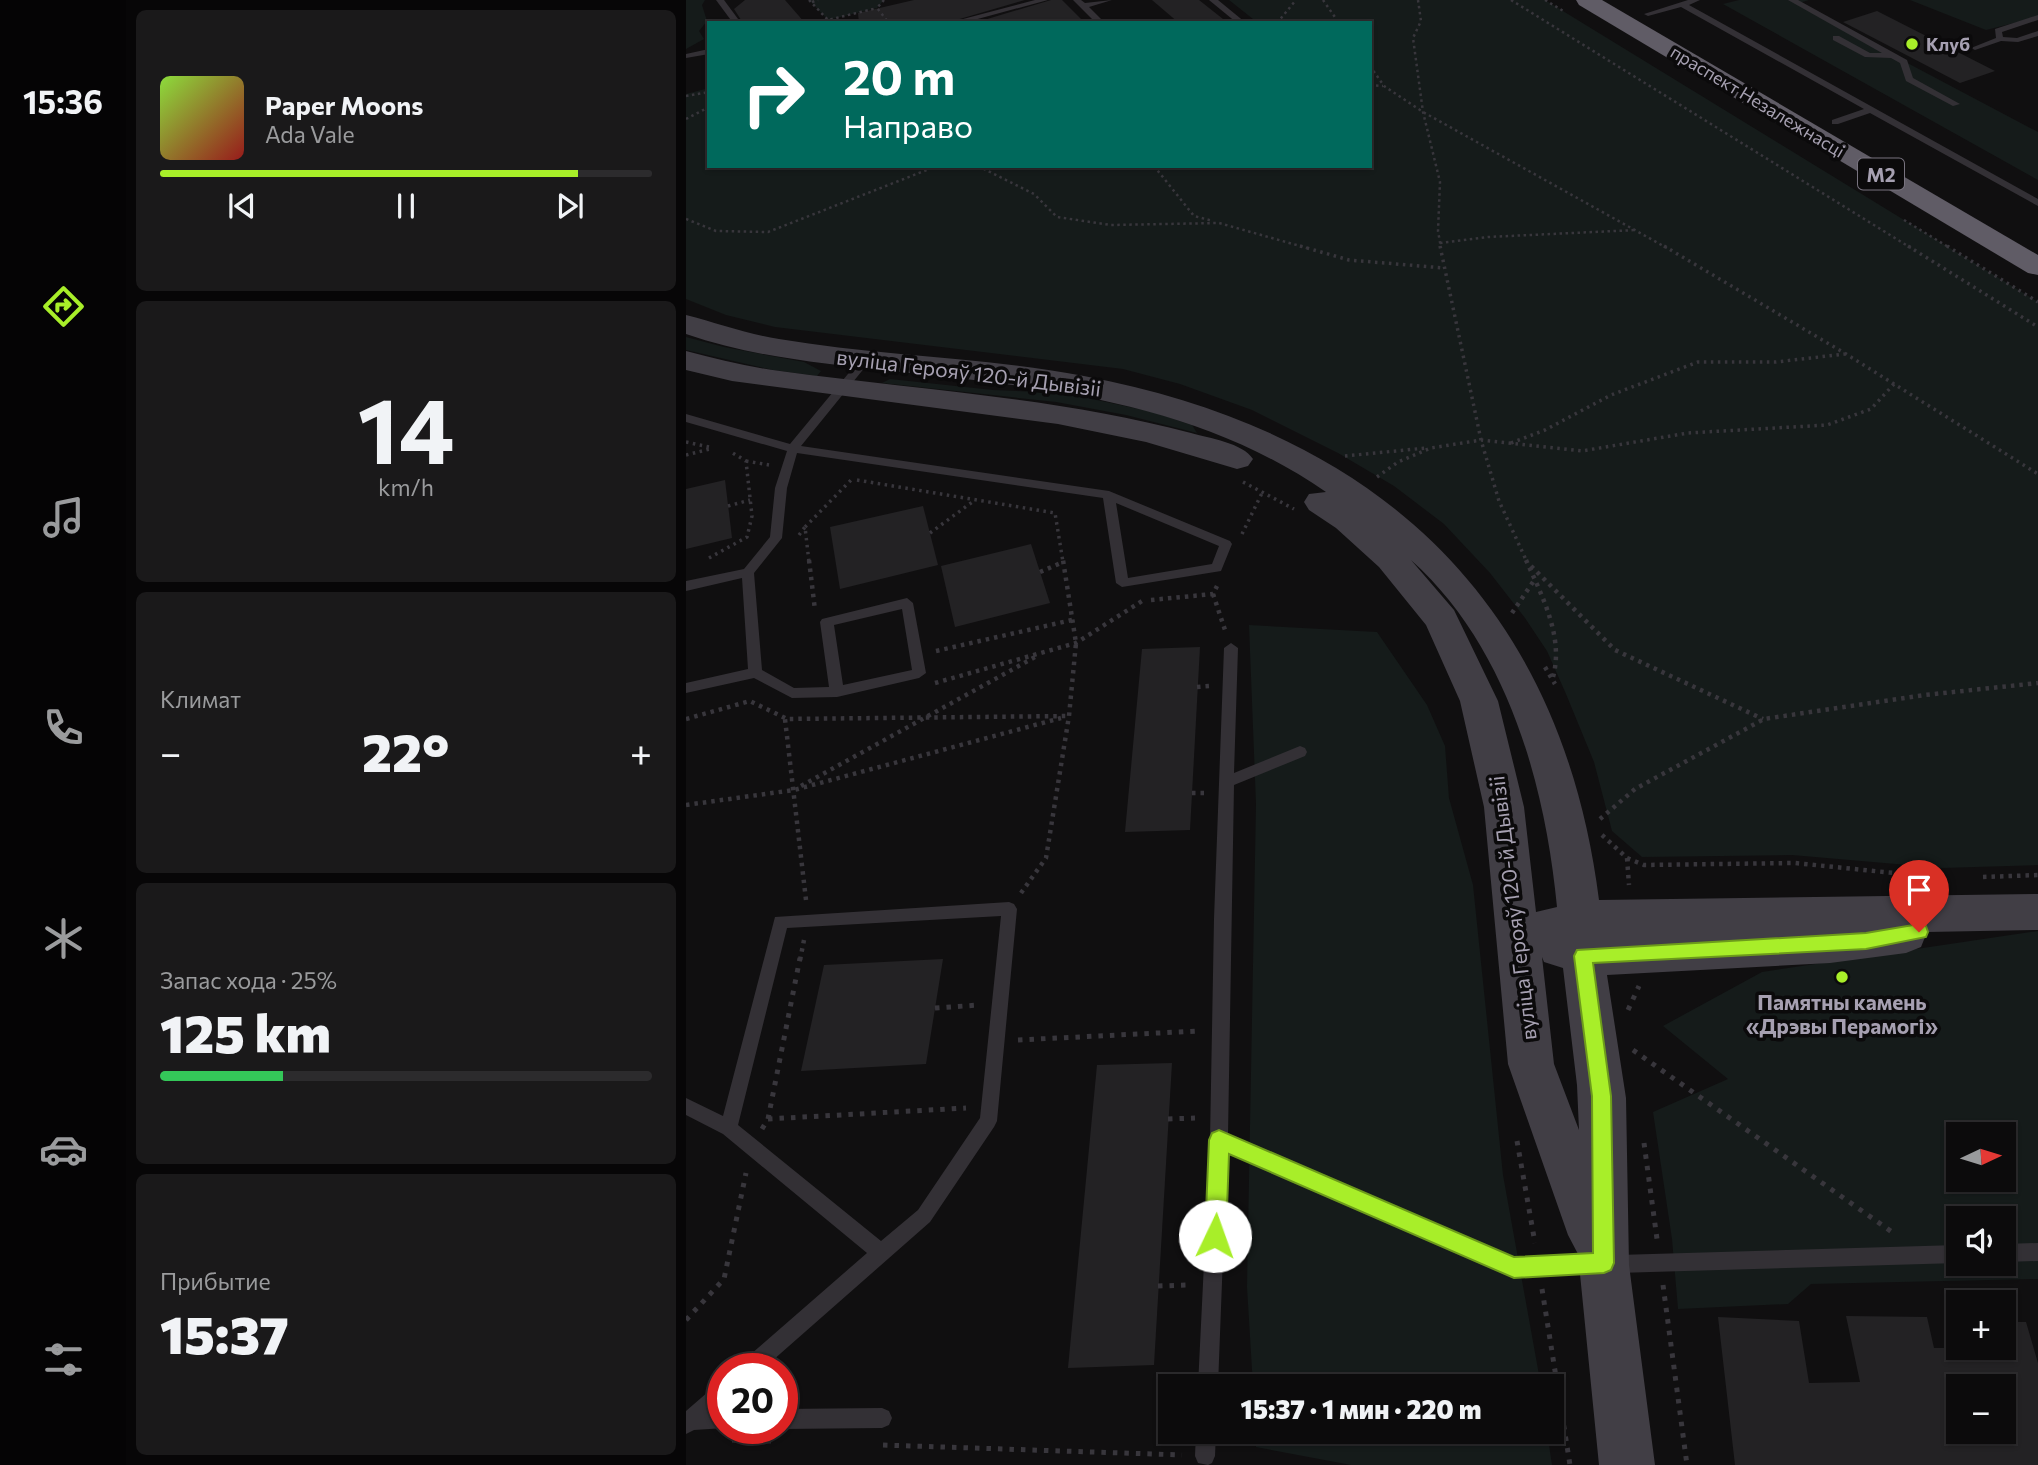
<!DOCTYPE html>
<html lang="ru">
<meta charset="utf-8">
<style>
:root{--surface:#0c0b0c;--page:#1a191a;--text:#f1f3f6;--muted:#9a9b9d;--line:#2c2b2d;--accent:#a8ee29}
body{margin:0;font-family:Commissioner,sans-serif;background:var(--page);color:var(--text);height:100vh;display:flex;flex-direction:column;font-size:26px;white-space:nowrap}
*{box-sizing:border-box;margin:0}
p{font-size:23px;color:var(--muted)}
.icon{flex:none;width:38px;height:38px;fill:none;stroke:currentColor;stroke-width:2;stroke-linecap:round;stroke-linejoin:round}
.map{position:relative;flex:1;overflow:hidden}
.drawer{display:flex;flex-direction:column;gap:10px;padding:10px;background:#070607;width:560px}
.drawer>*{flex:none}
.banner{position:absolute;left:21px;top:21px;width:665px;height:147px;border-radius:0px;box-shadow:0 2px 5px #0004,0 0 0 2px var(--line);background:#00695c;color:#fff;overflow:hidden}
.needle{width:46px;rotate:86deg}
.buttons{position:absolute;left:1260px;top:1122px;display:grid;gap:14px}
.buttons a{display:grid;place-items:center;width:70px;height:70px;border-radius:0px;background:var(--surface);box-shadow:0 2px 5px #0004,0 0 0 2px var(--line);font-size:35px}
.speed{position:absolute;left:21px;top:1353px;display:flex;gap:14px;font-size:35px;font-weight:700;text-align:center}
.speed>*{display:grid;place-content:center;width:91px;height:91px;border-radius:50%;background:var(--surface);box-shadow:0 2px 5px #0004,0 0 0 2px var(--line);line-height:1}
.speed .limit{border:10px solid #d22;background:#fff;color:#111}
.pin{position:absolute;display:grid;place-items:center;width:60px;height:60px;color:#fff;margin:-72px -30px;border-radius:50% 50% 50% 0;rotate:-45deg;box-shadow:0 0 7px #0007}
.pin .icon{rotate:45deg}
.me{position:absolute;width:77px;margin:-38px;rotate:3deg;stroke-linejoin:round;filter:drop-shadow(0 0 5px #0008)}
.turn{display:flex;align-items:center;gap:24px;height:147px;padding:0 21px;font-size:32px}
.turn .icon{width:91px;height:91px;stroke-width:2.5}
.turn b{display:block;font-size:49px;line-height:60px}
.big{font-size:52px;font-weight:800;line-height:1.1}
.drawer .widget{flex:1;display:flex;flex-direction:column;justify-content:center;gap:10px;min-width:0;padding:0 24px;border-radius:10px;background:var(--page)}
.drawer .dial{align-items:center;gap:0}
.dial b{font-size:91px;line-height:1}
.song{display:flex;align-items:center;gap:21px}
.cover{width:84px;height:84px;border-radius:10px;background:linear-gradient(135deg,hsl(90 70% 55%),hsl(0 70% 35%))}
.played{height:7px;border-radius:4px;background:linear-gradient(90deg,var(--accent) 85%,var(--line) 85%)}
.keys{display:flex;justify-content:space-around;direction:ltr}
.heat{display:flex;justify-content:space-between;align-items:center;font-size:38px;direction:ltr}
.charge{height:10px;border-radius:5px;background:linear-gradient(90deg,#34c759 25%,var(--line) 0)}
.trip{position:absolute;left:472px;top:1374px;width:406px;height:70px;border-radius:0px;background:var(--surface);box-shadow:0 2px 5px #0004,0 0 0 2px var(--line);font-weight:800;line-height:70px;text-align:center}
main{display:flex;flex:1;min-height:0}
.tabs{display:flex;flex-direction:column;width:126px;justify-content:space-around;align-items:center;background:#050405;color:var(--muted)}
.tabs .icon{width:49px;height:49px}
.tabs .on{color:var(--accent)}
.tabs b{font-size:32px;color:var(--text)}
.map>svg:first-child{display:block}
</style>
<main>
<nav class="tabs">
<b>15:36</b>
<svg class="icon on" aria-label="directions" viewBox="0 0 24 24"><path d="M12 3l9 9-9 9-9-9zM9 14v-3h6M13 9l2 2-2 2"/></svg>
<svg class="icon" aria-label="music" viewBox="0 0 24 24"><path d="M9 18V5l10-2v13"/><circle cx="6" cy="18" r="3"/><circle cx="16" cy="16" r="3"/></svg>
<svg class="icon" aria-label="phone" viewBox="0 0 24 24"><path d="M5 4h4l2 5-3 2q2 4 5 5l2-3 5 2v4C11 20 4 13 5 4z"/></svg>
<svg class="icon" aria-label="climate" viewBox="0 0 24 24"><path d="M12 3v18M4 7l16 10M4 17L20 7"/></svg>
<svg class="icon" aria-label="car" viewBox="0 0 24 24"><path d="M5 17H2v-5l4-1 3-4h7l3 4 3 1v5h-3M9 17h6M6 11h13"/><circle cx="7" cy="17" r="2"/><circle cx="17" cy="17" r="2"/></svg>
<svg class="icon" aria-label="filters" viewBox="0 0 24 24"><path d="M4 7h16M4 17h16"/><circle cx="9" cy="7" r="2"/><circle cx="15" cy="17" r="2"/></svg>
</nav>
<section class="drawer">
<div class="widget">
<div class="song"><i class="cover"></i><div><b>Paper Moons</b><p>Ada Vale</p></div></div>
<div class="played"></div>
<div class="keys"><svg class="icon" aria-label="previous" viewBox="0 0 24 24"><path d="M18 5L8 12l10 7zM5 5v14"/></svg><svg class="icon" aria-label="pause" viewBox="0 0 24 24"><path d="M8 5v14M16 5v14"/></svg><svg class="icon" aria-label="next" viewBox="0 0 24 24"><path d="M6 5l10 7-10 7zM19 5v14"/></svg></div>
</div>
<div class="widget dial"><b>14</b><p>km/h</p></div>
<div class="widget"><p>Климат</p>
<div class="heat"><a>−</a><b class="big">22°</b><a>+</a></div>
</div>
<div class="widget"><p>Запас хода · 25%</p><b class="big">125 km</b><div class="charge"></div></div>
<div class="widget"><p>Прибытие</p><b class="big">15:37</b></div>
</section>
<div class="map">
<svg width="1352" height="1465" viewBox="0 0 1352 1465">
<rect width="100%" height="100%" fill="#100f10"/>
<g fill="#151b1a" fill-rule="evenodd">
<path d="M0 0H19L16 5 21 21 13 31 18 39 0 49Z"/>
<path d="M123 0H198L191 8 142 20Z"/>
<path d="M543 0H859L1352 302V865L1256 868 1106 855 956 857 926 831 908 762 880 694 861 651 839 618 804 573 758 524 708 486 652 453 566 410 494 384 437 369 89 327 40 315 0 299V94L23 88V166H684V23H572Z"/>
<path d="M1053 0H1123L1110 4 1352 132V180L1037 4Z"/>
<path d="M1224 0H1352V17L1300 30Z"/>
<path d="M0 337 38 347 118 362 135 371 131 376 87 370 0 350Z"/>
<path d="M204 379 307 390 378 393 467 412 506 425 511 433 440 415 370 402 196 383Z"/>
<path d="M563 625 691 632 741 705 759 746 763 798 787 885 817 1175 855 1386H567L561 1287 570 804Z"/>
<path d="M1352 931V1279L1125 1284 1102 1304 992 1309 986 1239 967 1112 1042 1079 977 1026 1076 972ZM1272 1134H1318V1180H1272ZM1272 1218H1318V1264H1272Z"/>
<path d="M569 1432H861L866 1465H665L570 1447Z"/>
</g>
<g fill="#232224" fill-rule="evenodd">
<path d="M59 0H99L119 23H57L48 9Z"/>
<path d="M228 0H339L260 23H173L172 13Z"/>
<path d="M365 0H376L399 23H288Z"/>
<path d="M466 0H513L542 23H493Z"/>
<path d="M1191 11 1309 71 1274 83 1157 22Z"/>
<path d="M39 480 46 538 0 549V489Z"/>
<path d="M237 506 252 565 154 589 144 527Z"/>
<path d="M345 544 364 603 269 627 255 566Z"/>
<path d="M514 647 504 830 439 832 456 649Z"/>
<path d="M257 959 240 1064 115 1071 138 965Z"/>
<path d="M486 1063 468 1365 382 1368 411 1065Z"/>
<path d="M1160 1316 1241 1317 1248 1348H1318V1322H1340L1352 1363V1465H1049L1032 1317 1113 1321 1123 1383 1174 1382ZM1272 1386H1318V1432H1272Z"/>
</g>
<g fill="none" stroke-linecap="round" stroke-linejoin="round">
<g stroke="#38363c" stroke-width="2.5" stroke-dasharray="2.5 3.5" stroke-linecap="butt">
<path d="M123 0 142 20 191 8"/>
<path d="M198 0 191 8 203 23"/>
<path d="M637 0 653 23"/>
<path d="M732 0 735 21 727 38 737 112 754 182 752 231 755 248"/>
<path d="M825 0 1225 248"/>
<path d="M859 0 879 12"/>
<path d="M126 2 132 0"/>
<path d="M591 23 610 0"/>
<path d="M684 66 698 86 737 112 981 248"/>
<path d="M684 85 697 86"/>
<path d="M0 96 23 92"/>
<path d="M0 119 23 107"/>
<path d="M292 166 348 194 371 217 425 225 533 223 621 248"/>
<path d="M468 166 508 216 527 221"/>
<path d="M0 219 30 231 82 232 251 166"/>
<path d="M1218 220 1264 248"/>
<path d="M754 243 802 237 950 230"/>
</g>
<g stroke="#38363c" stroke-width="3.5" stroke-dasharray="2.5 4.5" stroke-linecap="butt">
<path d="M614 246 663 260 758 268"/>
<path d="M754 246 795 440 813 501 841 562"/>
<path d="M978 246 1160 354 1352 474"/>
<path d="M1222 246 1352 327"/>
<path d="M1261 246 1352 302"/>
<path d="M0 442 23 447"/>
<path d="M825 443 859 430 925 395 1012 362H1090L1159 354"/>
<path d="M0 455 24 449"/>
<path d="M659 456 740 448"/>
<path d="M60 461 83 465"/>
<path d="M691 477 712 462 745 448 795 440 896 451 1002 433 1141 425 1185 409 1208 384"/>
<path d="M171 480 369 513 377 562"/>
<path d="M557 482 608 509"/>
<path d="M42 506 64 500"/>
<path d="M119 527 166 479"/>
<path d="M244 533 289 500"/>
<path d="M556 534 577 491"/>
<path d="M113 535 119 527 123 562"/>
<path d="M23 558 61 537 66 516 60 461 45 452"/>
</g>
<g stroke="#38363c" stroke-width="4.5" stroke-dasharray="3.5 5" stroke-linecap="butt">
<path d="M123 560 129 610"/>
<path d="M840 560C856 596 878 637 867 677"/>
<path d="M845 566 929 650 1077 719"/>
<path d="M354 572 377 562"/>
<path d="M527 594 539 630"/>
<path d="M465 600 527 594 531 586"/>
<path d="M826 613 849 579"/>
<path d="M250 651 386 620"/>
<path d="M859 667 869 684"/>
<path d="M249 683 390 643 456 601"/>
<path d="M511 687 524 686"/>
<path d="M0 719 64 701 101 719"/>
<path d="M115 786 349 657"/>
<path d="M506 793H519"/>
<path d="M0 805 108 790 375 718"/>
<path d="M914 819 949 789 1078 719 1239 695 1352 683"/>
<path d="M916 835 941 858 958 865 1109 863 1257 878"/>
<path d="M941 858 943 885"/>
<path d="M1297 877 1352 875"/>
<path d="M335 893 360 858 383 716 390 643 377 560"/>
<path d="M120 900 99 719 383 716"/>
<path d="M114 960 118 940"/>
</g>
<g stroke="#38363c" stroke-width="5" stroke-dasharray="4.5 7" stroke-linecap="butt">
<path d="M249 1008 293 1005"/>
<path d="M942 1010 953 986"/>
<path d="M332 1040 512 1031"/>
<path d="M947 1050 1206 1232"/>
<path d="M82 1119 280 1108"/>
<path d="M482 1119 509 1118"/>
<path d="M76 1129 82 1119 114 958"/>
<path d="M831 1141 849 1243"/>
<path d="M958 1143 971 1239"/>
<path d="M977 1285 1001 1465"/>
<path d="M472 1286 503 1285"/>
<path d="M856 1289 884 1465"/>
<path d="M0 1320 38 1279 60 1173"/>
<path d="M46 1440 87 1441"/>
<path d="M197 1445 496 1455"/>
</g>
<g fill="#333035" fill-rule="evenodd">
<path d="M30 0H38L55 23H47Z"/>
<path d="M349 0H362L277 23H262Z"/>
<path d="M387 0H395L399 3 426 0 403 7 419 23H410Z"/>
<path d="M523 0H532L560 23H551Z"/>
<path d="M1002 0H1014L1003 5 1352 199V206L1184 113 1152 124H1146V120L1178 109 995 7 962 16 958 14Z"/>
<path d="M1102 0H1112L1221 60 1227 78 1274 104 1267 106 1220 81 1214 63 1205 58 1179 57 1147 40V36H1153L1184 53H1196Z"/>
<path d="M1352 15V20L1316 32 1317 37 1331 38 1352 31V36L1332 42 1315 41 1289 50 1285 48 1310 38 1309 29Z"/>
<path d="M23 49V54L0 58V54Z"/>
<path d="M180 356 184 357V361L115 446 423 491 544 541 546 544 535 571 436 587 430 583 417 498 111 453 101 488 96 538 68 573 76 670 108 688 143 687 134 622 136 619 221 598 227 603 240 673 233 678 151 697 106 698 68 678 0 693V683L62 669 56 578 0 591V581L58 569 84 537 89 488 101 451 0 422V414L104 444 176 357ZM430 503 533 546 526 564 442 578ZM216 609 226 670 157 685 148 625Z"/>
<path d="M545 643 552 648 548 773 614 746 619 748 621 752 619 756 548 785 542 1135 828 1258 1272 1245V1263L828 1276 541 1152 532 1386H512L524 1140 528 919 538 648Z"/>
<path d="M323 902 328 904 331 909 311 1121 308 1127 244 1222 78 1368H55L57 1361 181 1253 37 1134 0 1115V1098L37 1116 89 917ZM315 916 294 1118 232 1210 195 1241 52 1125 101 928Z"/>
<path d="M1352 1243V1261L1318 1262V1244Z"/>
<path d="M37 1382V1405L32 1409H37V1428H39L8 1430 0 1434V1411L30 1385Z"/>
<path d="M196 1408 203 1411 206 1418 203 1425 196 1428 96 1429 94 1428H96V1409Z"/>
<path d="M510 1432H530L529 1456 526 1463 522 1465 512 1463 509 1456Z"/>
</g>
<g fill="#413e45" fill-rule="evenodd">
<path d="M0 315C31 323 61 334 93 339 194 356 297 357 398 376 690 431 875 600 913 900L1352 894V930L1241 932 1235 947 1220 953 1144 963 921 975 940 1098 943 1265 969 1465H913L892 1254 882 1235 822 1064 798 807 774 701 740 625 693 567 650 528 623 510 618 502 623 494 640 492C508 401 358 387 204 371 135 363 66 357 0 334ZM725 560C821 646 859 783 871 907L850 912 838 807 812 701 768 610ZM856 957 858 962 877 968 891 1085 893 1130 868 1064Z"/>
<path d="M0 351C31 359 62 367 94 371 232 390 369 397 505 433 523 438 557 443 567 459L562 466 551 469 460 442 372 424 46 381 0 370Z"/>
</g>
<path fill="#605c66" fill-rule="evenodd" d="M890 0H916L1352 255V275L1342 273 893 5Z"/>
</g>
<path fill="#a8ee29" stroke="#6d9b1b" stroke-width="2" d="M1233 924 1240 926 1242 932 1240 937 1180 949 907 963 925 1096 928 1263 925 1270 918 1273 828 1278 543 1154 540 1236 537 1243 529 1246 522 1243 519 1236 523 1140 526 1133 533 1130 828 1257 907 1253 906 1096 888 956 891 950 1180 933Z"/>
<g fill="#a8ee29" stroke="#0b0a0b" stroke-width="2.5">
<circle cx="1226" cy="44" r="7"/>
<circle cx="1156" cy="977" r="7"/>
</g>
<g text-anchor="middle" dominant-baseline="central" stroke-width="7" stroke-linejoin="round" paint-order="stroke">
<g font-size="18" font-weight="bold" fill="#a6a0b1" stroke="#0b0a0b" text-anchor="start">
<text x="1240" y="44">Клуб</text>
</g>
<g font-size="18" fill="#a6a0b1" stroke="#0b0a0b">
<text transform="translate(1072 101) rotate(31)">праспект Незалежнасці</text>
</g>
<rect fill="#0b0a0b" stroke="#78737f" stroke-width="2" x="1172" y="158.5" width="46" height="31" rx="5"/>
<g font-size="19" font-weight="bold" fill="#a6a0b1">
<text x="1195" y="174">М2</text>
</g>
<g font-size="21" fill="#a6a0b1" stroke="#0b0a0b">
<text transform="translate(283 372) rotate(7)">вуліца Герояў 120-й Дывізіі</text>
<text transform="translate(826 908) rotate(-97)">вуліца Герояў 120-й Дывізіі</text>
</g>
<g font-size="21" font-weight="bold" fill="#a6a0b1" stroke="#0b0a0b">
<text x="1156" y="1001">Памятны камень<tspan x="1156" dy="24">«Дрэвы Перамогі»</tspan></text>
</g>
</g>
</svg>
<div class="buttons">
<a><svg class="needle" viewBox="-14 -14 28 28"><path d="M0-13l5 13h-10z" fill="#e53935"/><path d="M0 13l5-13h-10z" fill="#9a9b9d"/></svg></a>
<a><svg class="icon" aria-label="sound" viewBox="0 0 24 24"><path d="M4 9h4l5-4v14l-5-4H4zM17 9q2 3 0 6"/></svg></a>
<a>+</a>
<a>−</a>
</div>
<div class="speed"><div class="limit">20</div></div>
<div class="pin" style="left:1233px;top:932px;background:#d93025"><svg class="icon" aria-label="arrive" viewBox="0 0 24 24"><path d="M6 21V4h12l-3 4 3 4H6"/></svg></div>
<svg class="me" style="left:529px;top:1236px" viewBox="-20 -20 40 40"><circle r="19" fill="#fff"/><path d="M0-13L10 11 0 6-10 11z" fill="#a8ee29"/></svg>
<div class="trip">15:37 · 1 мин · 220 m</div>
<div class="banner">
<div class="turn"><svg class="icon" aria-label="right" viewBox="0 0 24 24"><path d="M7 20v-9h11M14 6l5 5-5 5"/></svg><div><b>20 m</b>Направо</div></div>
</div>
</div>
</main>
